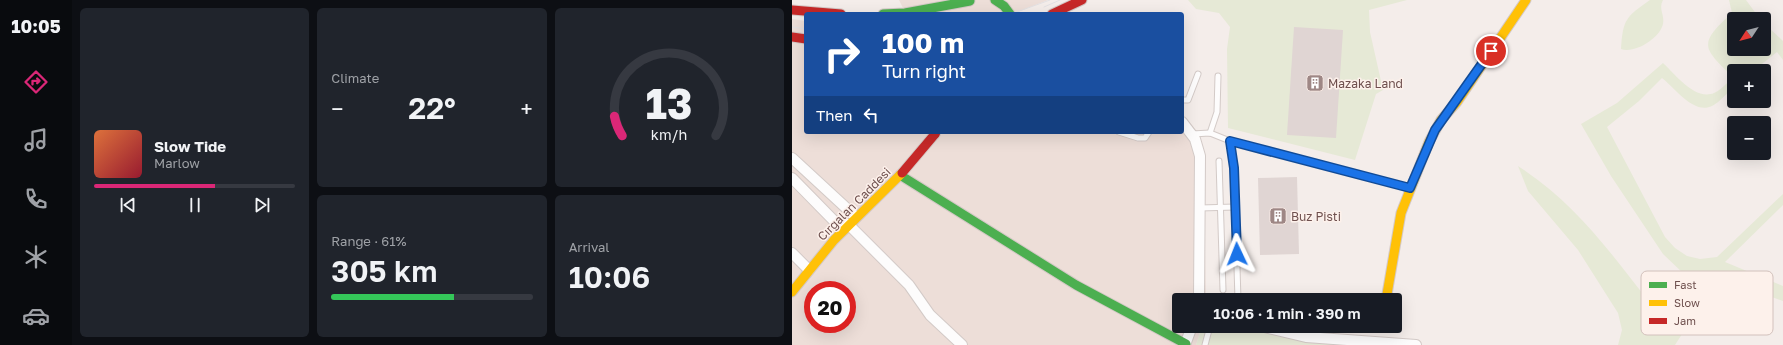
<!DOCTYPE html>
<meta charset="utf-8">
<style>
:root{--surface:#171b24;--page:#20242c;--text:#f1f3f6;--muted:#9ea1a6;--line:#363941;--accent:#db2777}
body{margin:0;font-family:"Golos Text",sans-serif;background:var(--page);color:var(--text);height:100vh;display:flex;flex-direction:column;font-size:15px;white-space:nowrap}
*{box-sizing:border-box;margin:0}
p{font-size:13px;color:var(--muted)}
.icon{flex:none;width:22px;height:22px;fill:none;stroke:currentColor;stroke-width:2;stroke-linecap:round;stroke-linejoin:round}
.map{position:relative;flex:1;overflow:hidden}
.sheet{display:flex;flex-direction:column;gap:8px;padding:8px;background:#0d0f14;width:720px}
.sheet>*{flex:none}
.hud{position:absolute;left:12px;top:12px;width:380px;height:122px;border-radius:4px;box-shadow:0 4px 16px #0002;background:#1a4fa0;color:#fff;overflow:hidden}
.needle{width:26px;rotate:234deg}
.tools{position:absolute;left:935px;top:12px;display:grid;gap:8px}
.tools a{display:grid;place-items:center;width:44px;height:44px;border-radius:4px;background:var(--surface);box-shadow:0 4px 16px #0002;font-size:20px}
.speed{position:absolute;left:12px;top:281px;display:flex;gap:8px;font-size:20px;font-weight:700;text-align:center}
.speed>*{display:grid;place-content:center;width:52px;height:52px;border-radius:50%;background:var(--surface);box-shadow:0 4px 16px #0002;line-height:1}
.speed .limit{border:6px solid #d22;background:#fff;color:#111}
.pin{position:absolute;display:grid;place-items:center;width:34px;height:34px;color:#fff;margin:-17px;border:2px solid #fff;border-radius:50%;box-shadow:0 1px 4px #0007}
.me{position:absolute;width:44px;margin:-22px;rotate:358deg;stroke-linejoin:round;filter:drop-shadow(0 0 3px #0008)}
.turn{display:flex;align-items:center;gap:14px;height:84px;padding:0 12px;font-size:18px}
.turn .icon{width:52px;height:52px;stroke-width:2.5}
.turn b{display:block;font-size:28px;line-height:34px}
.then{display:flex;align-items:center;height:38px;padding:0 12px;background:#0003;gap:8px;font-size:15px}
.big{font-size:30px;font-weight:600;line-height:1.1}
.sheet .widget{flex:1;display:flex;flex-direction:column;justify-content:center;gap:6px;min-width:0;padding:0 14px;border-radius:6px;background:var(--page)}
.sheet .dial{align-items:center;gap:0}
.dial svg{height:104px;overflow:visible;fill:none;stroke:var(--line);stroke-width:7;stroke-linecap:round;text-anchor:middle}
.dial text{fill:var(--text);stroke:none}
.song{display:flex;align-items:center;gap:12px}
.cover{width:48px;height:48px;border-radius:6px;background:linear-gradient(135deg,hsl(20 70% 55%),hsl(350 70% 35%))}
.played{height:4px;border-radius:2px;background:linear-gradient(90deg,var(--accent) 60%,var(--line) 60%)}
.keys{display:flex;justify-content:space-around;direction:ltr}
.heat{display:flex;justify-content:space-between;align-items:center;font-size:22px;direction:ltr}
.charge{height:6px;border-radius:3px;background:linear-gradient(90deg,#34c759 61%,var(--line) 0)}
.sheet .tiles{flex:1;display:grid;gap:8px;grid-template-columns:repeat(3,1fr)}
.widget:first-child{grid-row:span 2}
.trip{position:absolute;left:380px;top:293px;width:230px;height:40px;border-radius:4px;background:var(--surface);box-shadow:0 4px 16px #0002;font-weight:600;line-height:40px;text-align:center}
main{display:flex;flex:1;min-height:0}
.tab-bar{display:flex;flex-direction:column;width:72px;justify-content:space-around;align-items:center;background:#090b0e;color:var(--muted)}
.tab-bar .icon{width:28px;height:28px}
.tab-bar .selected{color:var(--accent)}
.tab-bar b{font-size:18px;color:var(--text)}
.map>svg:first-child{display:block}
</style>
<main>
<nav class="tab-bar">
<b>10:05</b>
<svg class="icon selected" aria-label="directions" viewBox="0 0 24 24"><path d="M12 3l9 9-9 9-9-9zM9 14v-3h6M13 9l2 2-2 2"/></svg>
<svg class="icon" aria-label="music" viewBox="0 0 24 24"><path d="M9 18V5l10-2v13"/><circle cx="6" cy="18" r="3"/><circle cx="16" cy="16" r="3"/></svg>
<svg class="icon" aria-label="phone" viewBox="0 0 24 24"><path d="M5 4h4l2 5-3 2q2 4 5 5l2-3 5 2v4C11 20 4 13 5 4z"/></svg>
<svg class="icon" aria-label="climate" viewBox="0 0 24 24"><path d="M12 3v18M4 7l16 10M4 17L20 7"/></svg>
<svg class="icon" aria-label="car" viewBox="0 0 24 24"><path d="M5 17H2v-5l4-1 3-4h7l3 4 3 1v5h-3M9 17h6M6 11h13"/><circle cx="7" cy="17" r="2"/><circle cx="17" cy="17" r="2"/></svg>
</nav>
<section class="sheet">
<div class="tiles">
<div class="widget">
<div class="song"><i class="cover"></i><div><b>Slow Tide</b><p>Marlow</p></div></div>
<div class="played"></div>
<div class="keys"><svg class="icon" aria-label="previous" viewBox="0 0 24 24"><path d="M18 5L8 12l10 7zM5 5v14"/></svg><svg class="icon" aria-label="pause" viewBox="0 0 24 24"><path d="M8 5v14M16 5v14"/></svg><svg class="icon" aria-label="next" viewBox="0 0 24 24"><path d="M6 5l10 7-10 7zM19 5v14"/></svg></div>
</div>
<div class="widget"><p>Climate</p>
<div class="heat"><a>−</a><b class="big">22°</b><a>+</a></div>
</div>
<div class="widget dial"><svg viewBox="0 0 100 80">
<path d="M14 69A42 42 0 1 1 86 69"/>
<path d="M14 69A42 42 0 0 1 8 54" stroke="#db2777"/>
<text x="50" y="56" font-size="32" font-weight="700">13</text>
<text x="50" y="72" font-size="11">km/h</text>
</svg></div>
<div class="widget"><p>Range · 61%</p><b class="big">305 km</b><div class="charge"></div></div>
<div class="widget"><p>Arrival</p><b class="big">10:06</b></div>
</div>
</section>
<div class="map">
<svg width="991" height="345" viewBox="0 0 991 345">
<rect width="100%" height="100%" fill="#f4edea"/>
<g fill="#edded8" fill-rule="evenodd">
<path d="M107 0H256L221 14H114Z"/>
<path d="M0 19 14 21V132H390V116L395 119 407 134 411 150 414 300H387V326H410L404 345H0ZM21 290H55V324H21Z"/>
</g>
<g fill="#e6e9d6">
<path d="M396 0H615L577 10 578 32 591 90 584 94 563 160 436 128 435 49 438 27 427 13 404 9Z"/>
<path d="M858 0H871C866 9 873 15 871 24 868 38 843 54 829 49 831 19 834 17 858 0Z"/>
<path d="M937 0H954L968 19H942V49H972V23L991 41V60L985 52 961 71H942V87C935 93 928 102 920 106 902 115 883 88 870 78L847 101 815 127 873 237 883 248 895 256 908 259 925 257 991 194V205L933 262 991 286V301L947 285C914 289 900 320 883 345H826L830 330 826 313 786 250 736 191 726 166C785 204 820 255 862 308L904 294 912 284 893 275 871 254 819 176 789 124 825 103 871 63C883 74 903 101 922 93 929 90 936 82 941 77 910 47 906 44 940 13Z"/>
<path d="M410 326H480L537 336 621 345H404Z"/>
</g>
<g fill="#e0d5d3">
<path d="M502 27 551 30 544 138 495 135Z"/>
<path d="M505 177 507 254 468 255 466 178Z"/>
</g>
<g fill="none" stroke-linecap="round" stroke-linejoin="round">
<defs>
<g id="lane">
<path d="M390 100H396L406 74"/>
<path d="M327 132 346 138H353L357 132"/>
<path d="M418 133 425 112 426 76"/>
<path d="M400 134 418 133 438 141 617 188"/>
<path d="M438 141 442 168 446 300"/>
<path d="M427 161 431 290"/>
<path d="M408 208 443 207"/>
<path d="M413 345 418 326"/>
</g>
<g id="street">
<path d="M390 122 403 139 408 156 407 300"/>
<path d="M0 158 64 217"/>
<path d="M0 178 51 230"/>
<path d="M56 224 117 285 138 315 170 345"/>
<path d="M0 253 17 270"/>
<path d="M468 326 514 337 624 345"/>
<path d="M393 345 400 326"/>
</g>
<g id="fast">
<path d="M203 0 212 6 218 14"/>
<path d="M91 14 113 13 178 1"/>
<path d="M108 175 284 285 394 344"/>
</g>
<g id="slow">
<path d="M0 292 42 240 110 173"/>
<path d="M594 300 609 213 637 142 649 120 665 102 734 0"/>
</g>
<g id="jam">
<path d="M0 10 49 14"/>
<path d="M260 14 290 0"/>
<path d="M0 37 14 39"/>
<path d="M143 134 144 132"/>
<path d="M110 173 143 134"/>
</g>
</defs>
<use href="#lane" stroke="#d3cac7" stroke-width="7"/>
<use href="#street" stroke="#d3cac7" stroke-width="12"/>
<use href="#fast" stroke="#d4c9c6" stroke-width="11"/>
<use href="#slow" stroke="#d4c9c6" stroke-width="11"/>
<use href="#jam" stroke="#d4c9c6" stroke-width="11"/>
<use href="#lane" stroke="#fdfcfc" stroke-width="5"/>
<use href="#street" stroke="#fdfcfc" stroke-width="10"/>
<use href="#fast" stroke="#4caf50" stroke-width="9"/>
<use href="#slow" stroke="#ffc107" stroke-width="9"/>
<use href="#jam" stroke="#c62828" stroke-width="9"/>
<g stroke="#e3e1e3" stroke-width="1">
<path d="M252 7 268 0"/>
<path d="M219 14 258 0"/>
<path d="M0 27 14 29"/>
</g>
</g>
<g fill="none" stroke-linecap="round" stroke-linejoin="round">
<defs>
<path id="route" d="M445 254 442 168 438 141 618 188 643 130 699 51"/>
</defs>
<use href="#route" stroke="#114b97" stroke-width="10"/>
<use href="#route" stroke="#1a73e8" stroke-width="7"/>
</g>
<defs>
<symbol id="building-square" viewBox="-11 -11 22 22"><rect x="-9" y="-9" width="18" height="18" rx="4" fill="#9e8785" stroke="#fdf1eb"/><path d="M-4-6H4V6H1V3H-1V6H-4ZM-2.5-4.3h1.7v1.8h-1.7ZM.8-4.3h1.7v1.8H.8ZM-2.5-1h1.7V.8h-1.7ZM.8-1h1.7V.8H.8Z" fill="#fff"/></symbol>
</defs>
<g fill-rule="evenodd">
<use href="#building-square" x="513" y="73" width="20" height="20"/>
<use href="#building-square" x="476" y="206" width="20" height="20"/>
</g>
<g text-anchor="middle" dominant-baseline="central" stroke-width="3" stroke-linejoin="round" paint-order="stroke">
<g font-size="12" fill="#6f504e" stroke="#fdf1eb" text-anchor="start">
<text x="536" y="83">Mazaka Land</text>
<text x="499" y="216">Buz Pisti</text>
</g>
<g font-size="12" fill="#6f504e" stroke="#fdf1eb">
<text transform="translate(62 204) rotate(-45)">Cırgalan Caddesi</text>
</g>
</g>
<rect x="849" y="271" width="132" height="64" rx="6" fill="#fdf1eb" stroke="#d2c1bc" stroke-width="1"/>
<rect x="857" y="282" width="18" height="6" fill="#4caf50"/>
<rect x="857" y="300" width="18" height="6" fill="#ffc107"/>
<rect x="857" y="318" width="18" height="6" fill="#c62828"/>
<g font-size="11" fill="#6f504e">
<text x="882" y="289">Fast</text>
<text x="882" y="307">Slow</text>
<text x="882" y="325">Jam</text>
</g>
</svg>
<div class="tools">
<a><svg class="needle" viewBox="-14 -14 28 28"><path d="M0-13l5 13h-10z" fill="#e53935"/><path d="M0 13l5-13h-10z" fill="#9ea1a6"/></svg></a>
<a>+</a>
<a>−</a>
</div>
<div class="speed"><div class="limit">20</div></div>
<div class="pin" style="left:699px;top:51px;background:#d93025"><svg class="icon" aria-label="arrive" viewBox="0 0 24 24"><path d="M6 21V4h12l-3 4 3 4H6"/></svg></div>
<svg class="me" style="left:445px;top:254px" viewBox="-20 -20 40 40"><path d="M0-17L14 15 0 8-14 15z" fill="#1a73e8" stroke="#fff" stroke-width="4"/></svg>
<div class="trip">10:06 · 1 min · 390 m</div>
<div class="hud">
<div class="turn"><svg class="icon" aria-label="right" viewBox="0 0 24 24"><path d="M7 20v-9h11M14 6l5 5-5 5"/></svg><div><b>100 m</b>Turn right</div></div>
<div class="then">Then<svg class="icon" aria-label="left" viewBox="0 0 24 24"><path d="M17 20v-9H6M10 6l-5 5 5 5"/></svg></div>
</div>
</div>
</main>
